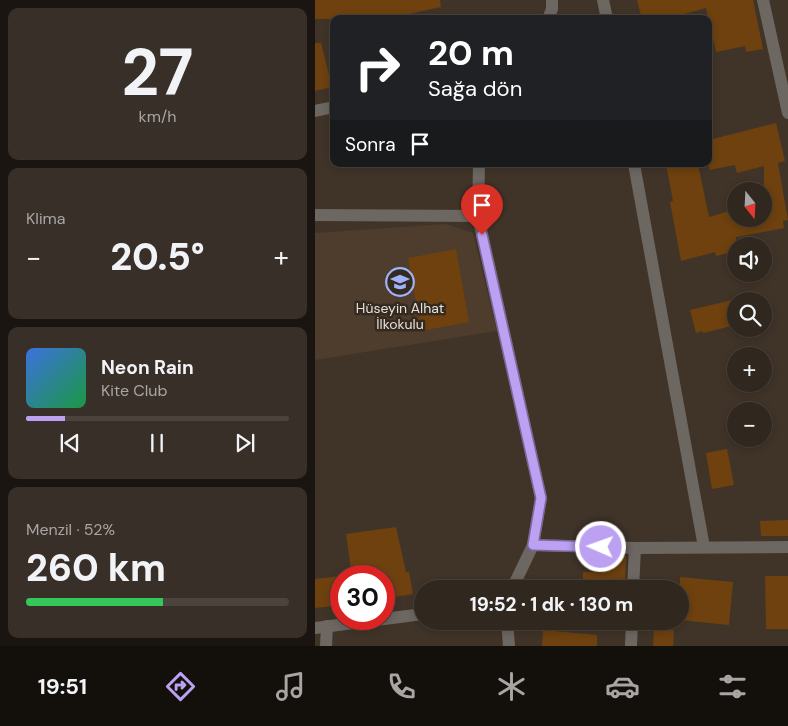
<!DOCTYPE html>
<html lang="tr">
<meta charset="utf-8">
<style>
:root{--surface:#30271f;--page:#382f28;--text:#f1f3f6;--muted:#a8a5a4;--line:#4b443d;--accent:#bca0f2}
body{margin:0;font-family:"DM Sans",sans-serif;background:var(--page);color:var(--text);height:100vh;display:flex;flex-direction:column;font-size:19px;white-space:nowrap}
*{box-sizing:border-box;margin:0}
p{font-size:16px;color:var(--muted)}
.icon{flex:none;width:28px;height:28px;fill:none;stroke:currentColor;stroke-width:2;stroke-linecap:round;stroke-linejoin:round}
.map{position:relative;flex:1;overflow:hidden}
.side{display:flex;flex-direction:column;gap:8px;padding:8px;background:#1a1511;width:315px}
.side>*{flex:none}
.guide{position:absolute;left:15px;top:15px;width:382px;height:152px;border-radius:10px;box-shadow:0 2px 8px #0003,0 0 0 1px var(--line);background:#202124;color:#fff;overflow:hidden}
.needle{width:32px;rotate:162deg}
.fabs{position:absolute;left:412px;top:182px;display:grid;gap:10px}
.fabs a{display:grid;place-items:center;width:45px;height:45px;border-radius:50%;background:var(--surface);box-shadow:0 2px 8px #0003,0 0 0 1px var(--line);font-size:25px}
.speed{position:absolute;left:15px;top:565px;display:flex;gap:10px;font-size:25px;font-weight:700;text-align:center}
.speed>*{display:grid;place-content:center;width:65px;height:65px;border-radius:50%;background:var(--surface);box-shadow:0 2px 8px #0003,0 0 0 1px var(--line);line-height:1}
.speed .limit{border:8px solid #d22;background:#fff;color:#111}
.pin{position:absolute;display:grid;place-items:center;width:42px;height:42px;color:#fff;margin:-51px -21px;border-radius:50% 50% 50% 0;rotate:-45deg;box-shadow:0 0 5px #0007}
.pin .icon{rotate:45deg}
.me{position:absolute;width:55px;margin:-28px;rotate:272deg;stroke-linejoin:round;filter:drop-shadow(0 0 4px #0008)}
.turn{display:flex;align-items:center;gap:18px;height:105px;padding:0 15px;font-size:22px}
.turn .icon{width:65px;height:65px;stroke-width:2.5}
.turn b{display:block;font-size:35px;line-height:42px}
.then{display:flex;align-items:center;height:48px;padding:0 15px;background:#0003;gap:10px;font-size:19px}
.big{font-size:38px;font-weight:800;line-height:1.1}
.side .card{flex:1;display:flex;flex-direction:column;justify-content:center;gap:8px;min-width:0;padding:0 18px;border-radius:10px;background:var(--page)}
.side .dial{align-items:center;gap:0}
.dial b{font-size:65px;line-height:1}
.song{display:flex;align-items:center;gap:15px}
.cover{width:60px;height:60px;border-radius:8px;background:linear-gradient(135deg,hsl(220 70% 55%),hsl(140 70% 35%))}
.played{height:5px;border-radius:2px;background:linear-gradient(90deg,var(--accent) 15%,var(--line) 15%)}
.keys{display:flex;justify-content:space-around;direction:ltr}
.heat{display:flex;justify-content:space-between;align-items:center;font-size:28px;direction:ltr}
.charge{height:8px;border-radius:4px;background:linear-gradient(90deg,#34c759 52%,var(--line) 0)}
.trip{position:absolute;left:99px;top:580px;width:275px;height:50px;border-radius:25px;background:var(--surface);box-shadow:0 2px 8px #0003,0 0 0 1px var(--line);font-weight:800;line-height:50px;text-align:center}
.tabs{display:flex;height:80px;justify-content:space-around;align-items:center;background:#13100c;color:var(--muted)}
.tabs .icon{width:35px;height:35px}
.tabs .on{color:var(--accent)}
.tabs b{font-size:22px;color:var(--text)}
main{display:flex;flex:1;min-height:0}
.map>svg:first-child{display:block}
</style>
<main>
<section class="side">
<div class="card dial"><b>27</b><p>km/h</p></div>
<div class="card"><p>Klima</p>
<div class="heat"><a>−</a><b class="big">20.5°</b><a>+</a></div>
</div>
<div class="card">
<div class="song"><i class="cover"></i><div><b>Neon Rain</b><p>Kite Club</p></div></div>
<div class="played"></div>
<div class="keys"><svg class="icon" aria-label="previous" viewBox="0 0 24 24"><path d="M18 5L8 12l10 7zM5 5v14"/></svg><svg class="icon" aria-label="pause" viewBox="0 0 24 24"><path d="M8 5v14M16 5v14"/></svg><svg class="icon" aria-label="next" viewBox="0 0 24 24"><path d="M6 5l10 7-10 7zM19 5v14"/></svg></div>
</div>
<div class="card"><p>Menzil · 52%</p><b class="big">260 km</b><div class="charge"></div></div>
</section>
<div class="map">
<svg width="473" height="646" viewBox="0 0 473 646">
<rect width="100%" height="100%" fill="#403429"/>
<path fill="#4e3c2d" d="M131 224 158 233 182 331 0 360V233Z"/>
<g fill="#6e410f">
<path d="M0 0H125L126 7 71 19H0Z"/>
<path d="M322 0H438L448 49 431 52 430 46 401 52 391 8 351 19H327Z"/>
<path d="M0 43H6L17 87 0 91Z"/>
<path d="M461 123 470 161 463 163 473 220 468 221 469 228 421 237V251L401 256 400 252 366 261 355 202 358 201 351 164H383L394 217 421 209V219H449V166L422 173 420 165 394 170V140Z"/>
<path d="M141 249 154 322 106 331 93 258Z"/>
<path d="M417 300 418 307H421V325L388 333 387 331 381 333 375 310Z"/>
<path d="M412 449 419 485 397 489 391 453Z"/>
<path d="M473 520V536H446L445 521Z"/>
<path d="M81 527 91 572H94L98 594 72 598 68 572 37 576 31 534Z"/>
<path d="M292 555 311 556 310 589H268V572H292Z"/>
<path d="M26 576V605L0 608V579Z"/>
<path d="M450 576H473V629H451Z"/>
<path d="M365 577 418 582 414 625 365 620Z"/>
<path d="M339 629 359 630 358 646H338Z"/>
<path d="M228 630 282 635V646H227Z"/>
</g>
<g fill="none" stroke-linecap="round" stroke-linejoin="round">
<g stroke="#6d6762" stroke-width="12">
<path d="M288 0 292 19"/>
<path d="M448 0 473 113"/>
<path d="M233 19 237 9V0"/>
<path d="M0 111 19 107"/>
<path d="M164 164 163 216 226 498 218 545 197 589"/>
<path d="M319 164 389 547"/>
<path d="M0 215 163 216"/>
<path d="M218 545 320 548 473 547"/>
<path d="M318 589 320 548"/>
<path d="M69 619 108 614"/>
<path d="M192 621 194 646"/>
<path d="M0 628 69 619"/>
<path d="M11 646 12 626"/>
<path d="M316 646 317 621"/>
</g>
</g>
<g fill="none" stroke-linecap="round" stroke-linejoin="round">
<defs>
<path id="route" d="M167 235 226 498 218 545 286 547"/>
</defs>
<use href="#route" stroke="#7a689d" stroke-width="12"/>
<use href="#route" stroke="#bca0f2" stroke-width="9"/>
</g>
<defs>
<symbol id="school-ring" viewBox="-11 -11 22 22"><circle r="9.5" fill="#352a1f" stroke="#a1b2fd" stroke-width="1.5"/><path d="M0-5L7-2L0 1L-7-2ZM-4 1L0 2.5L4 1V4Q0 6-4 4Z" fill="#a1b2fd"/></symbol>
</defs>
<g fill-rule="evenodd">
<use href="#school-ring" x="69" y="266" width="32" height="32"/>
</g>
<g text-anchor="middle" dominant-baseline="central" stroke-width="5" stroke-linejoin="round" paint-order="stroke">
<g font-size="14" fill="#e6dfd8" stroke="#352a1f">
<text x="85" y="308">Hüseyin Alhat<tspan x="85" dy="16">İlkokulu</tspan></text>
</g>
</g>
</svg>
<div class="fabs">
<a><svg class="needle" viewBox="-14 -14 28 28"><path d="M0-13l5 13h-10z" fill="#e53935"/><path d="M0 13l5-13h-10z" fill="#a8a5a4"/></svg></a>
<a><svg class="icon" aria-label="sound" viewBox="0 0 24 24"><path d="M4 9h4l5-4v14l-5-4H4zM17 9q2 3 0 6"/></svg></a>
<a><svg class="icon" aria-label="search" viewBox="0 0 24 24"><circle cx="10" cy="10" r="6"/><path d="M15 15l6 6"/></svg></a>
<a>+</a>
<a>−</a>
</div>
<div class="speed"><div class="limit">30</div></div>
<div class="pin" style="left:167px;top:235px;background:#d93025"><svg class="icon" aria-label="arrive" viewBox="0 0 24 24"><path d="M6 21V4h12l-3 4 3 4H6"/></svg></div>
<svg class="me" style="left:286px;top:547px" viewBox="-20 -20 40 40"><circle r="17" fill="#bca0f2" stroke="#fff" stroke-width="3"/><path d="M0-11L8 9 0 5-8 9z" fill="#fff"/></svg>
<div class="trip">19:52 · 1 dk · 130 m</div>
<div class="guide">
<div class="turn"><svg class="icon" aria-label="right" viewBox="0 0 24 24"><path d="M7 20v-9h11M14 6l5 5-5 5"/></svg><div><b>20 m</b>Sağa dön</div></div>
<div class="then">Sonra<svg class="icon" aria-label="arrive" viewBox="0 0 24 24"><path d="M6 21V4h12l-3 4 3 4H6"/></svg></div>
</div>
</div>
</main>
<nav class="tabs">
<b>19:51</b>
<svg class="icon on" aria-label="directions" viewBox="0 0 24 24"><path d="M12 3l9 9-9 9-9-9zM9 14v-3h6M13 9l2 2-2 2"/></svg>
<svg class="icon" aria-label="music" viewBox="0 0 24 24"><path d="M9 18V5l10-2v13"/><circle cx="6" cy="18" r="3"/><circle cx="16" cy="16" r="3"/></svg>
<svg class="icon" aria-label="phone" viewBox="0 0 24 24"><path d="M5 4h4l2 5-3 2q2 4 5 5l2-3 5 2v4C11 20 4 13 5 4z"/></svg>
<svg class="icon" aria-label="climate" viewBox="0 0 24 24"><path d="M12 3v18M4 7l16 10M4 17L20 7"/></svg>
<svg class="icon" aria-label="car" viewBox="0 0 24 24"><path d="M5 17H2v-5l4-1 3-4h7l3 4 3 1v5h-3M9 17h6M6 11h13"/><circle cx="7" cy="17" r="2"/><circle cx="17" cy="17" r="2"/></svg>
<svg class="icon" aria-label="filters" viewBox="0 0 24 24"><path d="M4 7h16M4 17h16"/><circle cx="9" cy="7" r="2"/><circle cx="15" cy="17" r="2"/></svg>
</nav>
